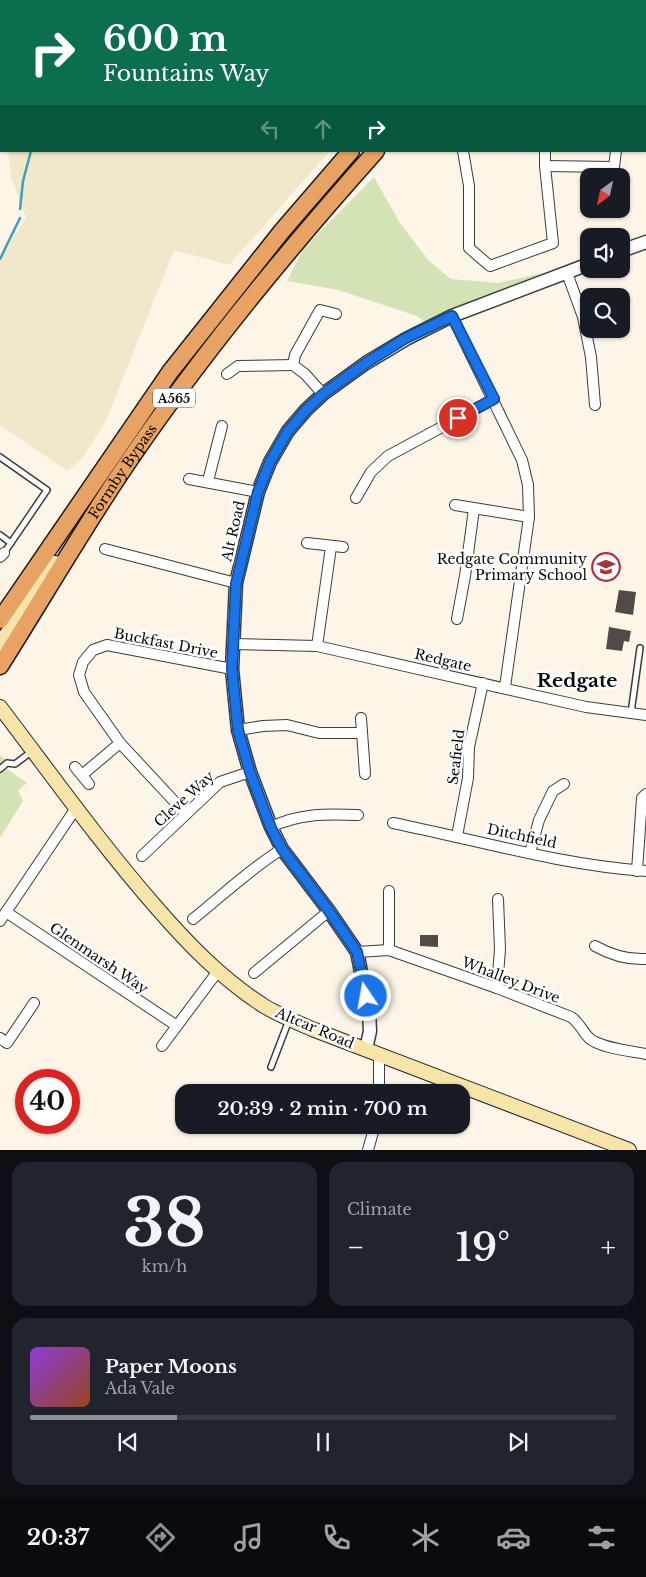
<!DOCTYPE html>
<meta charset="utf-8">
<style>
:root{--surface:#171b24;--page:#20242c;--text:#f1f3f6;--muted:#9ea1a6;--line:#363941;--accent:#8c9099}
body{margin:0;font-family:"Libre Baskerville",serif;background:var(--page);color:var(--text);height:100vh;display:flex;flex-direction:column;font-size:19px;white-space:nowrap}
*{box-sizing:border-box;margin:0}
p{font-size:16px;color:var(--muted)}
.icon{flex:none;width:28px;height:28px;fill:none;stroke:currentColor;stroke-width:2;stroke-linecap:round;stroke-linejoin:round}
.map{position:relative;height:1150px;overflow:hidden}
.panel{display:flex;flex-direction:column;gap:12px;padding:12px;background:#0d0f14;flex:1}
.panel>*{flex:none}
.hud{position:absolute;left:0px;top:0px;width:646px;height:152px;box-shadow:0 1px 4px #0004;background:#0b6e4f;color:#fff;overflow:hidden}
.needle{width:32px;rotate:213deg}
.tools{position:absolute;left:580px;top:168px;display:grid;gap:10px}
.tools a{display:grid;place-items:center;width:50px;height:50px;border-radius:10px;background:var(--surface);box-shadow:0 1px 4px #0004;font-size:25px}
.speed{position:absolute;left:15px;top:1069px;display:flex;gap:10px;font-size:25px;font-weight:700;text-align:center}
.speed>*{display:grid;place-content:center;width:65px;height:65px;border-radius:50%;background:var(--surface);box-shadow:0 1px 4px #0004;line-height:1}
.speed .limit{border:8px solid #d22;background:#fff;color:#111}
.pin{position:absolute;display:grid;place-items:center;width:42px;height:42px;color:#fff;margin:-21px;border:2px solid #fff;border-radius:50%;box-shadow:0 1px 5px #0007}
.me{position:absolute;width:55px;margin:-28px;rotate:348deg;stroke-linejoin:round;filter:drop-shadow(0 0 4px #0008)}
.turn{display:flex;align-items:center;gap:18px;height:105px;padding:0 20px;font-size:22px}
.turn .icon{width:65px;height:65px;stroke-width:2.5}
.turn b{display:block;font-size:35px;line-height:42px}
.lanes{display:flex;align-items:center;height:48px;padding:0 20px;background:#0003;justify-content:center;gap:25px;direction:ltr}
.lanes .off{opacity:.35}
.big{font-size:38px;font-weight:600;line-height:1.1}
.panel .card{flex:1;display:flex;flex-direction:column;justify-content:center;gap:8px;min-width:0;padding:0 18px;border-radius:15px;background:var(--page)}
.panel .dial{align-items:center;gap:0}
.dial b{font-size:65px;line-height:1}
.song{display:flex;align-items:center;gap:15px}
.cover{width:60px;height:60px;border-radius:8px;background:linear-gradient(135deg,hsl(270 70% 55%),hsl(20 70% 35%))}
.played{height:5px;border-radius:2px;background:linear-gradient(90deg,var(--accent) 25%,var(--line) 25%)}
.keys{display:flex;justify-content:space-around;direction:ltr}
.heat{display:flex;justify-content:space-between;align-items:center;font-size:28px;direction:ltr}
.panel .tiles{flex:1;display:grid;gap:12px;grid-template-columns:1fr 1fr}
.card:last-child{grid-column:span 2}
.trip{position:absolute;left:175px;top:1084px;width:295px;height:50px;border-radius:15px;background:var(--surface);box-shadow:0 1px 4px #0004;font-weight:600;line-height:50px;text-align:center}
.menu{display:flex;height:80px;justify-content:space-around;align-items:center;background:#090b0e;color:var(--muted)}
.menu .icon{width:35px;height:35px}
.menu .on{color:var(--accent)}
.menu b{font-size:22px;color:var(--text)}
.map>svg:first-child{display:block}
</style>
<div class="map">
<svg width="646" height="1150" viewBox="0 0 646 1150">
<rect width="100%" height="100%" fill="#fdf6e8"/>
<g fill="#f0e8cb">
<path d="M0 0H466L1 1V135Z"/>
<path d="M8 151H330L229 265 174 250 106 421 81 460 67 471 0 425V259L26 218 11 177Z"/>
</g>
<g fill="#d3e3b6">
<path d="M374 177 400 223 428 260 451 279 498 283 543 273 429 326 417 316 338 290 287 281 303 249Z"/>
<path d="M0 755 5 759 1 765 27 783 18 790 23 801 0 838Z"/>
</g>
<g fill="none" stroke-linecap="round" stroke-linejoin="round">
<g stroke="#409dbe" stroke-width="2.5">
<path d="M73 1V0"/>
<path d="M20 209 23 181 31 151"/>
<path d="M0 259 20 218"/>
</g>
</g>
<g fill="#514a47">
<path d="M619 590 636 592 633 615 615 612Z"/>
<path d="M609 627 631 631 629 642 624 641 622 651 606 649Z"/>
<path d="M420 935H438V947L420 946Z"/>
</g>
<g fill="none" stroke-linecap="round" stroke-linejoin="round">
<defs>
<g id="service">
<path d="M0 457 47 490 4 553"/>
<path d="M0 535 11 543"/>
<path d="M631 713 640 648"/>
<path d="M0 769 7 763 15 764 31 752"/>
<path d="M271 1067 289 1020"/>
</g>
<g id="minor">
<path d="M623 0 625 1"/>
<path d="M645 18 646 19"/>
<path d="M645 44 646 42"/>
<path d="M463 151 469 186V248L490 266 553 243 545 166V151"/>
<path d="M545 166 614 167 616 151"/>
<path d="M567 273 583 317 591 357 595 405"/>
<path d="M452 316 522 460 528 485 529 517 505 687"/>
<path d="M227 374 238 366 293 365"/>
<path d="M323 394 305 374 293 365 295 355 320 310 336 314"/>
<path d="M189 479 258 492"/>
<path d="M208 481 222 426"/>
<path d="M356 498 371 472 388 456 494 399"/>
<path d="M455 505 529 517"/>
<path d="M307 543 343 547"/>
<path d="M105 549 236 583"/>
<path d="M0 557 4 553"/>
<path d="M457 619 465 576 474 509"/>
<path d="M233 644 317 646 586 707 646 715"/>
<path d="M317 646 331 547"/>
<path d="M361 718 365 774"/>
<path d="M238 730 263 726 287 725 319 733H362"/>
<path d="M75 767 89 784"/>
<path d="M82 775 120 743"/>
<path d="M186 814 120 743 84 692 79 675 83 662 93 650 107 645 232 669"/>
<path d="M393 823C477 840 560 865 646 871"/>
<path d="M271 827C300 813 326 814 358 815"/>
<path d="M457 836 468 778 469 747 483 683"/>
<path d="M530 853 539 820 553 791 564 784"/>
<path d="M142 856 220 782 250 772"/>
<path d="M637 871 642 798 646 794"/>
<path d="M389 891V950"/>
<path d="M6 912 177 1026"/>
<path d="M193 919C223 895 250 869 282 849"/>
<path d="M0 921 76 808"/>
<path d="M595 946C611 955 627 960 646 959"/>
<path d="M357 952 389 950 497 988 571 1017C580 1023 582 1031 589 1038 600 1048 631 1051 646 1054"/>
<path d="M254 973 329 911"/>
<path d="M497 988 500 949 498 899"/>
<path d="M0 1038 7 1043 34 1003"/>
<path d="M162 1046 218 971"/>
<path d="M379 1092V1054"/>
<path d="M368 1150 375 1125"/>
</g>
<g id="tertiary">
<path d="M621 251 646 242"/>
<path d="M366 1049 370 1031 369 1011 357 952 329 911 282 849 271 827 250 772 238 730 232 669 236 583 258 492 270 462 288 431 306 410 323 394 366 363 406 339 452 316 589 264"/>
</g>
<g id="secondary">
<path d="M0 644 55 563"/>
<path d="M0 707C51 774 100 843 156 907 188 944 222 979 264 1006 279 1015 296 1022 312 1029L629 1150"/>
</g>
<g id="trunk">
<path d="M493 1 495 0"/>
<path d="M520 1 521 0"/>
<path d="M0 620 170 372 282 231 351 151"/>
<path id="s1" d="M0 666C39 604 76 541 116 480 193 364 283 255 376 151"/>
</g>
</defs>
<use href="#service" stroke="#3c3c3c" stroke-width="8"/>
<use href="#minor" stroke="#3c3c3c" stroke-width="12"/>
<use href="#tertiary" stroke="#3c3c3c" stroke-width="15"/>
<use href="#secondary" stroke="#2b2b2b" stroke-width="16"/>
<use href="#trunk" stroke="#1a1a1a" stroke-width="19"/>
<use href="#service" stroke="#fff" stroke-width="5"/>
<use href="#minor" stroke="#fff" stroke-width="10"/>
<use href="#tertiary" stroke="#fff" stroke-width="12"/>
<use href="#secondary" stroke="#f7e4a9" stroke-width="14"/>
<use href="#trunk" stroke="#e8a264" stroke-width="16"/>
</g>
<g fill="none" stroke-linecap="round" stroke-linejoin="round">
<defs>
<path id="route" d="M366 996 357 952 329 911 282 849 271 828 250 772 238 730 232 669 236 584 258 492 270 462 288 431 306 410 323 394 366 363 406 338 452 316 494 399 458 418"/>
</defs>
<use href="#route" stroke="#114b97" stroke-width="12"/>
<use href="#route" stroke="#1a73e8" stroke-width="9"/>
</g>
<defs>
<symbol id="school-ring" viewBox="-11 -11 22 22"><circle r="9.5" fill="#fff" stroke="#aa3146" stroke-width="1.5"/><path d="M0-5L7-2L0 1L-7-2ZM-4 1L0 2.5L4 1V4Q0 6-4 4Z" fill="#aa3146"/></symbol>
</defs>
<g fill-rule="evenodd">
<use href="#school-ring" x="590" y="551" width="32" height="32"/>
</g>
<g text-anchor="middle" dominant-baseline="central" stroke-width="5" stroke-linejoin="round" paint-order="stroke">
<rect fill="#fff" stroke="#535353" stroke-width="1" x="153" y="388.5" width="42" height="19" rx="4"/>
<g font-size="12" font-weight="bold" fill="#090909">
<text x="174" y="398">A565</text>
</g>
<g font-size="14" fill="#090909" stroke="#fff">
<text stroke="none"><textPath href="#s1" startOffset="230">Formby Bypass</textPath></text>
<text transform="translate(233 531) rotate(-77)">Alt Road</text>
<text transform="translate(166 643) rotate(11)">Buckfast Drive</text>
<text transform="translate(443 660) rotate(13)">Redgate</text>
<text transform="translate(456 757) rotate(-83)">Seafield</text>
<text transform="translate(184 799) rotate(-42)">Cleve Way</text>
<text transform="translate(522 836) rotate(12)">Ditchfield</text>
<text transform="translate(99 958) rotate(34)">Glenmarsh Way</text>
<text transform="translate(511 980) rotate(21)">Whalley Drive</text>
<text transform="translate(315 1028) rotate(23)">Altcar Road</text>
</g>
<g font-size="14" fill="#090909" stroke="#fff" text-anchor="end">
<text x="587" y="559">Redgate Community<tspan x="587" dy="16">Primary School</tspan></text>
</g>
<g font-size="19" font-weight="bold" fill="#090909" stroke="#fff">
<text x="577" y="680">Redgate</text>
</g>
</g>
</svg>
<div class="tools">
<a><svg class="needle" viewBox="-14 -14 28 28"><path d="M0-13l5 13h-10z" fill="#e53935"/><path d="M0 13l5-13h-10z" fill="#9ea1a6"/></svg></a>
<a><svg class="icon" aria-label="sound" viewBox="0 0 24 24"><path d="M4 9h4l5-4v14l-5-4H4zM17 9q2 3 0 6"/></svg></a>
<a><svg class="icon" aria-label="search" viewBox="0 0 24 24"><circle cx="10" cy="10" r="6"/><path d="M15 15l6 6"/></svg></a>
</div>
<div class="speed"><div class="limit">40</div></div>
<div class="pin" style="left:458px;top:418px;background:#d93025"><svg class="icon" aria-label="arrive" viewBox="0 0 24 24"><path d="M6 21V4h12l-3 4 3 4H6"/></svg></div>
<svg class="me" style="left:366px;top:996px" viewBox="-20 -20 40 40"><circle r="17" fill="#1a73e8" stroke="#fff" stroke-width="3"/><path d="M0-11L8 9 0 5-8 9z" fill="#fff"/></svg>
<div class="trip">20:39 · 2 min · 700 m</div>
<div class="hud">
<div class="turn"><svg class="icon" aria-label="right" viewBox="0 0 24 24"><path d="M7 20v-9h11M14 6l5 5-5 5"/></svg><div><b>600 m</b>Fountains Way</div></div>
<div class="lanes"><svg class="icon off" aria-label="left" viewBox="0 0 24 24"><path d="M17 20v-9H6M10 6l-5 5 5 5"/></svg><svg class="icon off" aria-label="ahead" viewBox="0 0 24 24"><path d="M12 20V5M6 11l6-6 6 6"/></svg><svg class="icon" aria-label="right" viewBox="0 0 24 24"><path d="M7 20v-9h11M14 6l5 5-5 5"/></svg></div>
</div>
</div>
<section class="panel">
<div class="tiles">
<div class="card dial"><b>38</b><p>km/h</p></div>
<div class="card"><p>Climate</p>
<div class="heat"><a>−</a><b class="big">19°</b><a>+</a></div>
</div>
<div class="card">
<div class="song"><i class="cover"></i><div><b>Paper Moons</b><p>Ada Vale</p></div></div>
<div class="played"></div>
<div class="keys"><svg class="icon" aria-label="previous" viewBox="0 0 24 24"><path d="M18 5L8 12l10 7zM5 5v14"/></svg><svg class="icon" aria-label="pause" viewBox="0 0 24 24"><path d="M8 5v14M16 5v14"/></svg><svg class="icon" aria-label="next" viewBox="0 0 24 24"><path d="M6 5l10 7-10 7zM19 5v14"/></svg></div>
</div>
</div>
</section>
<nav class="menu">
<b>20:37</b>
<svg class="icon on" aria-label="directions" viewBox="0 0 24 24"><path d="M12 3l9 9-9 9-9-9zM9 14v-3h6M13 9l2 2-2 2"/></svg>
<svg class="icon" aria-label="music" viewBox="0 0 24 24"><path d="M9 18V5l10-2v13"/><circle cx="6" cy="18" r="3"/><circle cx="16" cy="16" r="3"/></svg>
<svg class="icon" aria-label="phone" viewBox="0 0 24 24"><path d="M5 4h4l2 5-3 2q2 4 5 5l2-3 5 2v4C11 20 4 13 5 4z"/></svg>
<svg class="icon" aria-label="climate" viewBox="0 0 24 24"><path d="M12 3v18M4 7l16 10M4 17L20 7"/></svg>
<svg class="icon" aria-label="car" viewBox="0 0 24 24"><path d="M5 17H2v-5l4-1 3-4h7l3 4 3 1v5h-3M9 17h6M6 11h13"/><circle cx="7" cy="17" r="2"/><circle cx="17" cy="17" r="2"/></svg>
<svg class="icon" aria-label="filters" viewBox="0 0 24 24"><path d="M4 7h16M4 17h16"/><circle cx="9" cy="7" r="2"/><circle cx="15" cy="17" r="2"/></svg>
</nav>
